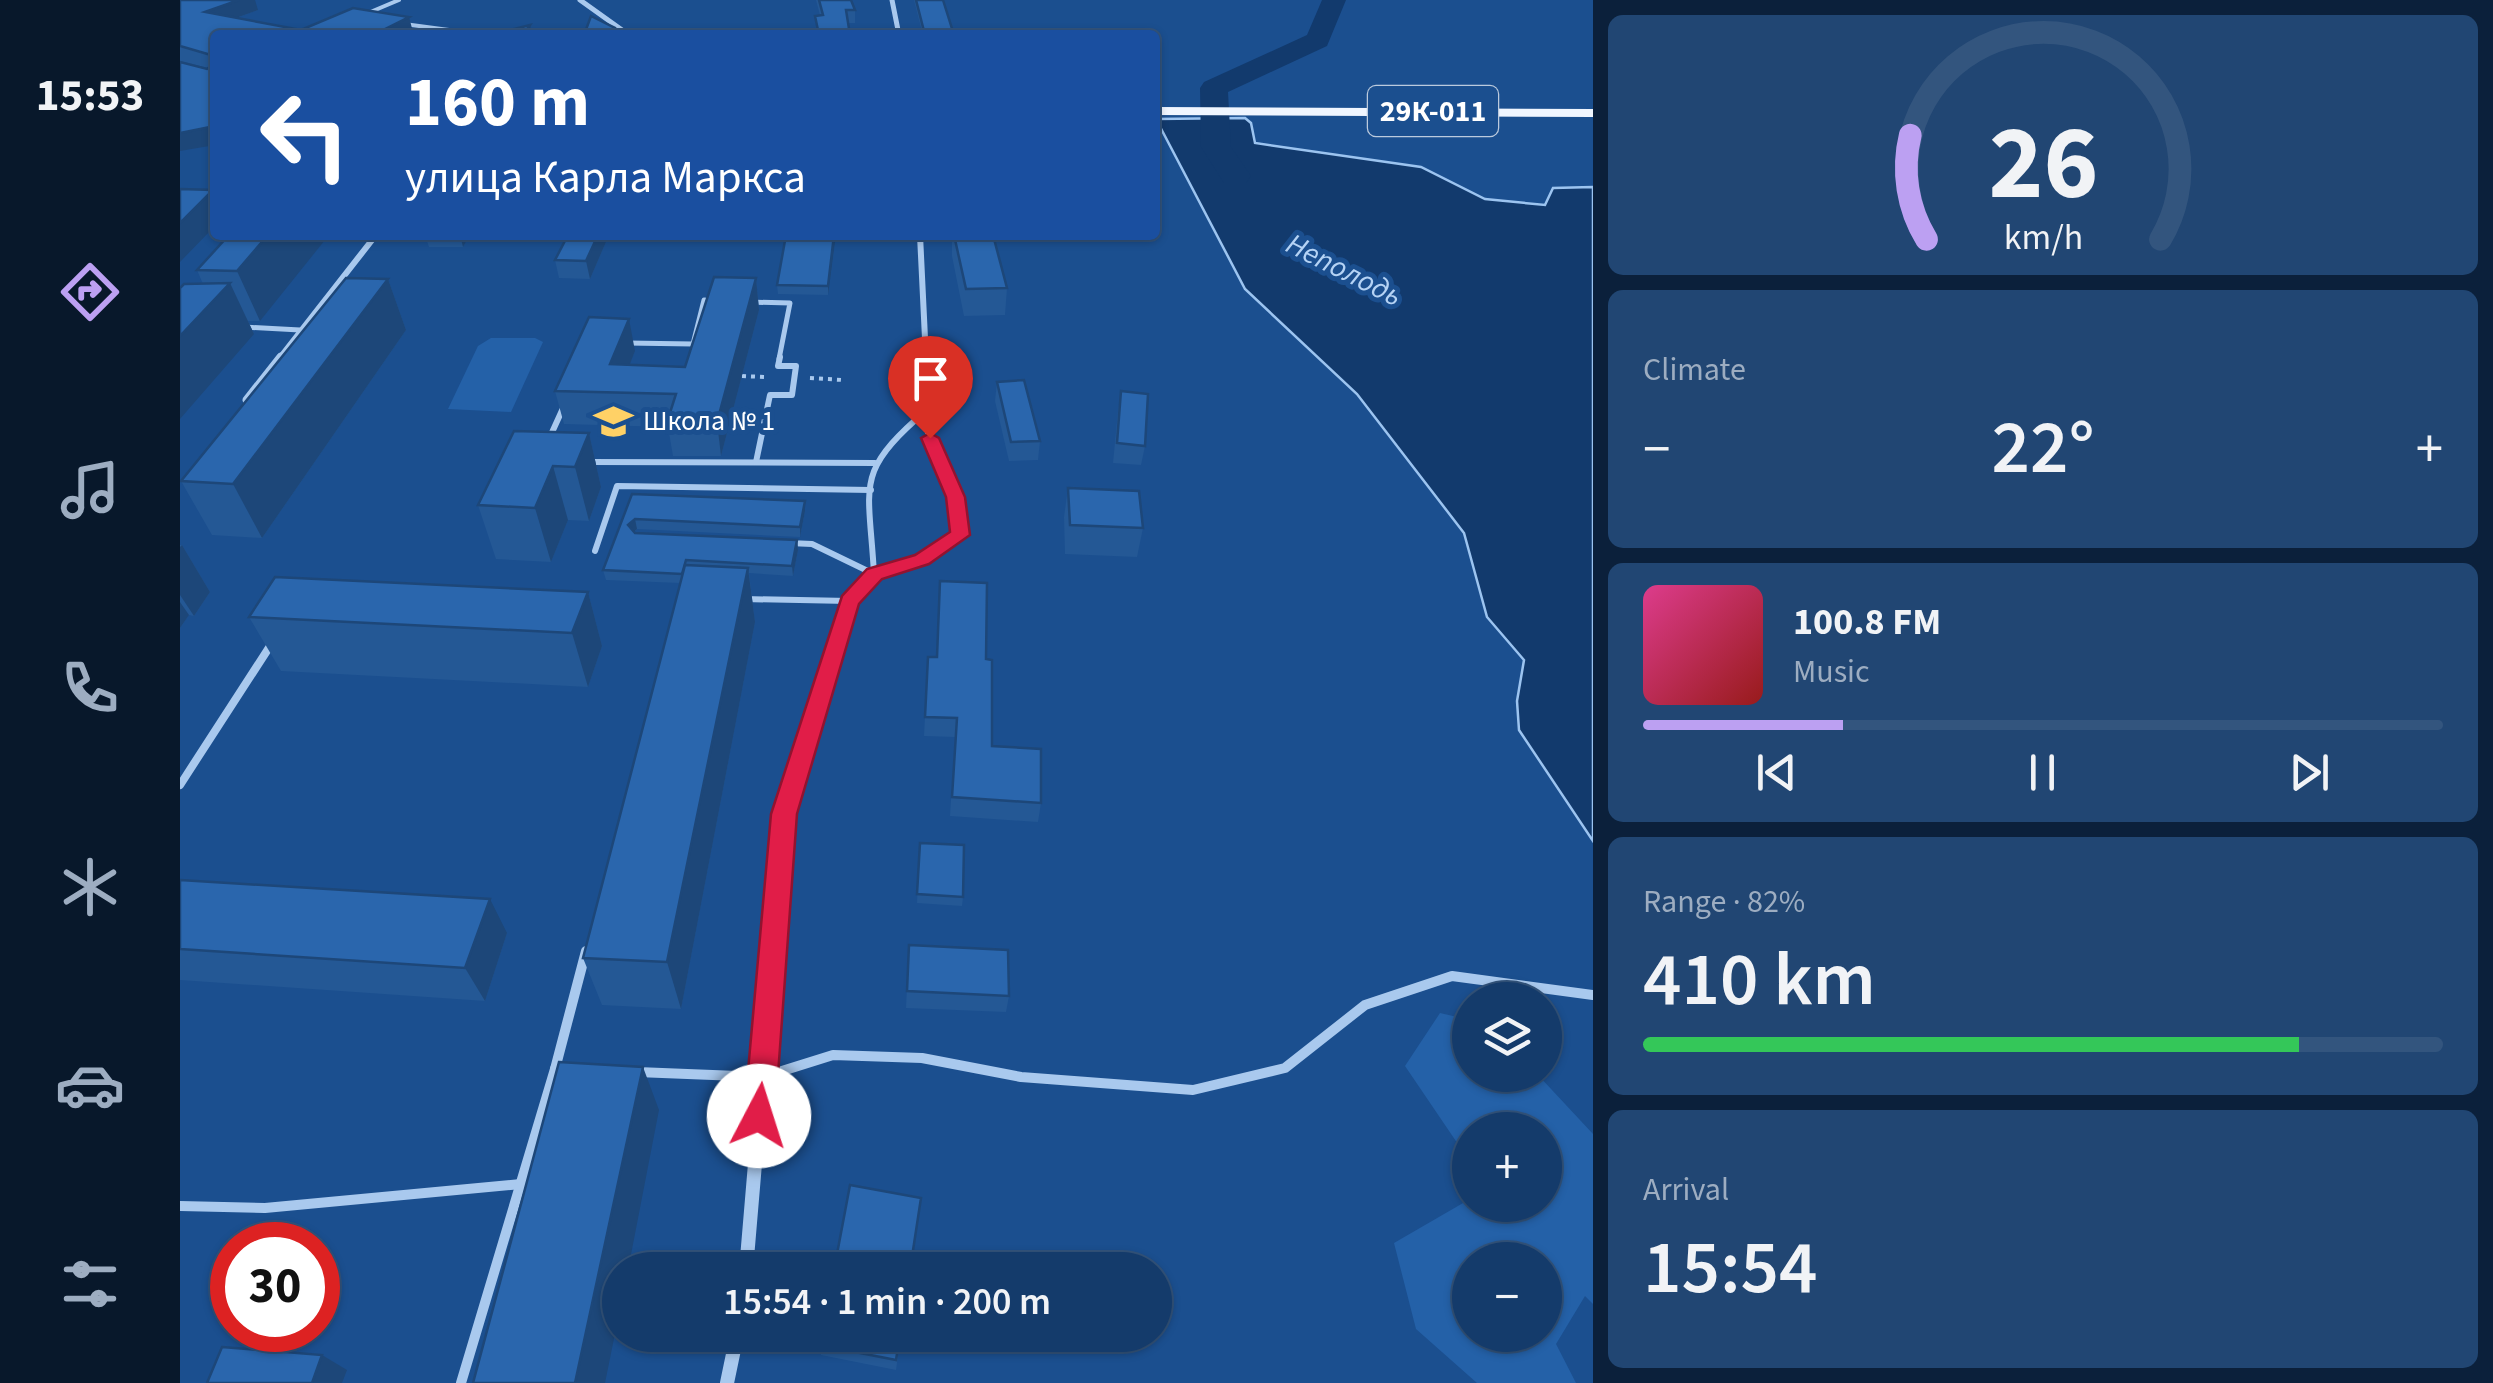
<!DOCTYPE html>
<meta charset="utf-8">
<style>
:root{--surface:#143b6b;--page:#214673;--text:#f1f3f6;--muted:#9dadc1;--line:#33557e;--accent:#bca0f2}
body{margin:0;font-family:"Source Sans 3",sans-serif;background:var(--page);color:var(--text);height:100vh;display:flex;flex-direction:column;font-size:38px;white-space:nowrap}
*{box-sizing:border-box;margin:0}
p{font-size:32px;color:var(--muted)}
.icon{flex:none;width:55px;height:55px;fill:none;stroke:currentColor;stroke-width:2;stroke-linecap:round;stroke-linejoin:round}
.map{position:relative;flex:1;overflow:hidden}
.side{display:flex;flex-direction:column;gap:15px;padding:15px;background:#0b203b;width:900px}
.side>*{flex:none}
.banner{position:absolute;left:30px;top:30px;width:950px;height:210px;border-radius:10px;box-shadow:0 2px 8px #0004,0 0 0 2px var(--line);background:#1a4fa0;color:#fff;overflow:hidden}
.controls{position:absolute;left:1272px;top:982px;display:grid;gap:20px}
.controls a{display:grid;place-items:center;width:110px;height:110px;border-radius:50%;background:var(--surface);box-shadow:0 2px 8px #0004,0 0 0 2px var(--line);font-size:50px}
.speed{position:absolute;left:30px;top:1222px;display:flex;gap:20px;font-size:50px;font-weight:700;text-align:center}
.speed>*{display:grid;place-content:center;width:130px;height:130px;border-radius:50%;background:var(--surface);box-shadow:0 2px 8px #0004,0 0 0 2px var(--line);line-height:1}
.speed .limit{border:15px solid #d22;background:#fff;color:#111}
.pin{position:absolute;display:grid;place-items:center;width:85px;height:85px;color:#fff;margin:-102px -42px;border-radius:50% 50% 50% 0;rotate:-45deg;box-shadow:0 0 10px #0007}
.pin .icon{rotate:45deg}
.me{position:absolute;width:110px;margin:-55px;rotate:5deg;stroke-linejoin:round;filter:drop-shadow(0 0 8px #0008)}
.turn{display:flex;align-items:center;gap:35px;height:210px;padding:0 30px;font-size:45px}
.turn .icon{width:130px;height:130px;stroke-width:2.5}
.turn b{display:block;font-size:70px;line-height:85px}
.big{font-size:75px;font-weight:600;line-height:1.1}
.side .tile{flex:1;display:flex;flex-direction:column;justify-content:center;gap:15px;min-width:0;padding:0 35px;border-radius:15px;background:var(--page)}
.side .dial{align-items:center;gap:0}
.dial svg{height:260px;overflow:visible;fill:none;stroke:var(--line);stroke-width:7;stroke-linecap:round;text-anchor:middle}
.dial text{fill:var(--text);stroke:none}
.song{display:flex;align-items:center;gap:30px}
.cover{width:120px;height:120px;border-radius:15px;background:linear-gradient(135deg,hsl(330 70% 55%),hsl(0 70% 35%))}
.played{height:10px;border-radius:5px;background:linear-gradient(90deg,var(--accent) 25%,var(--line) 25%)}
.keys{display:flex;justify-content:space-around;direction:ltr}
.heat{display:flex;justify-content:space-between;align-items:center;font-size:55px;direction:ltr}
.charge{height:15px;border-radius:8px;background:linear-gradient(90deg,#34c759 82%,var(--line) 0)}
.trip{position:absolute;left:422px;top:1252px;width:570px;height:100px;border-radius:50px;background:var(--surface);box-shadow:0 2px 8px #0004,0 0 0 2px var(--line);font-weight:600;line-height:100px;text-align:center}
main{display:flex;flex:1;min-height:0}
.dock{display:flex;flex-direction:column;width:180px;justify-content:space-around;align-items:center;background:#08182b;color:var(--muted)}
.dock .icon{width:70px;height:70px}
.dock .selected{color:var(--accent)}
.dock b{font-size:45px;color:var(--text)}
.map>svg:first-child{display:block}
</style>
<main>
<nav class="dock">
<b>15:53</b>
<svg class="icon selected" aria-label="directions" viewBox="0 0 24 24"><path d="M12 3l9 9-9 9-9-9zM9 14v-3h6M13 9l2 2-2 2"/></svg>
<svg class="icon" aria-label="music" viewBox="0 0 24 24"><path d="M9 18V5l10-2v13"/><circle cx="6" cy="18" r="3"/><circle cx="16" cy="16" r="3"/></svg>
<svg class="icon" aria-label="phone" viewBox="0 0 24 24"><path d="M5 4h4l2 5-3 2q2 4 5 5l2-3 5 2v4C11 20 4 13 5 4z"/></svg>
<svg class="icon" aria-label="climate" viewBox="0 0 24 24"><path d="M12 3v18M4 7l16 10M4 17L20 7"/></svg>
<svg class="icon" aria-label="car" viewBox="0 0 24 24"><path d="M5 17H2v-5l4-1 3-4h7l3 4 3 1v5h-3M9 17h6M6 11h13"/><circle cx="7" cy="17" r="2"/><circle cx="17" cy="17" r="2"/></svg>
<svg class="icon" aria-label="filters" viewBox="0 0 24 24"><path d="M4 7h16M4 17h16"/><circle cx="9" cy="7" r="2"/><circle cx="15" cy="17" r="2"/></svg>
</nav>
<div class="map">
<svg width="1413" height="1383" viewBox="0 0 1413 1383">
<rect width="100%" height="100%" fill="#1b4f8f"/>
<g fill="#2461a8" fill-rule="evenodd">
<path d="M311 338H355L363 342 331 412 268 409 298 346Z"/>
<path d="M1260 1013 1290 1020V1075H1358L1413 1134V1304L1405 1296 1376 1344 1396 1383H1297L1236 1329 1214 1243 1290 1199V1205H1365V1130H1290V1170L1284 1153 1225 1066ZM1290 1260H1365V1335H1290Z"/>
</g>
<path fill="#123a6d" stroke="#9cc4f0" stroke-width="2.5" d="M1065 118 1071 123 1075 143 1241 167 1305 199 1365 205 1373 188 1413 187V841L1339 730 1337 701 1344 660 1307 617 1284 533 1177 394 1065 289 976 119Z"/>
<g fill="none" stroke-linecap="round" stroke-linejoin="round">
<path fill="#123a6d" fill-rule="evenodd" d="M1142 0H1166L1147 46 1048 92 1051 147 1071 176 1066 183H1044L1021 147 1020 88 1024 82 1127 35Z"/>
<g stroke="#a9c9ee" stroke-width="4" stroke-dasharray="4 5" stroke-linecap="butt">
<path d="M562 376 584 377"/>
<path d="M630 378 663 380"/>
</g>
<g stroke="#a9c9ee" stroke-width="4">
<path d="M181 16 219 0"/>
<path d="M224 24 299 34"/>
</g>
<g stroke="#a9c9ee" stroke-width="5">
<path d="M568 302 610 303 599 359"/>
<path d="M64 327 120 330"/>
<path d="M447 343 513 344 524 300 534 301"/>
</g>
<g stroke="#a9c9ee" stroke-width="6">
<path d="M369 439 384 406"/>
<path d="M409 462 695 463"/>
<path d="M576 462 590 395H612L616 366H598L600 357"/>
<path d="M609 543 632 544 694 574C689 483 673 473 748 409"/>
<path d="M415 551 437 486 691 490"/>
<path d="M564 599 669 601"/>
</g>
<path stroke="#a9c9ee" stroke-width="8" d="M0 785 92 643"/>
<g stroke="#a9c9ee" stroke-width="10">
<path d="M375 1069 406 951"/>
<path d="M457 1072 583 1077 653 1055 742 1058 841 1077 1013 1090 1105 1068 1185 1005 1272 976 1413 995"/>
<path d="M0 1206 85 1208 341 1184"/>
<path d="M281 1383 375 1069H383"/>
</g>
<g stroke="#a9c9ee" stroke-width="5">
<path d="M400 0 449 35"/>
<path d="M712 0 719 35"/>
</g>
<g stroke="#a9c9ee" stroke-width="6">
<path d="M740 235 746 359"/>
<path d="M99 359 196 235"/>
</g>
<g stroke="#a9c9ee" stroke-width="9">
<path d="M67 400 101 357"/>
<path d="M663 619C678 572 701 576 739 560 754 554 767 543 780 535L775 497 750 438 746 357"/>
</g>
<path stroke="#a9c9ee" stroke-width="11" d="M592 953 604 814 664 617"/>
<g stroke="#a9c9ee" stroke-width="14">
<path d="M566 1270 593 951"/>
<path d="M547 1383 557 1335"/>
</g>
<path fill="#f0f6ff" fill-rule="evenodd" d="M975 107 1413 109V117L975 115Z"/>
</g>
<g fill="#245895">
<path d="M0 0 78 10 56 18 121 30 233 32 228 35H35V145L28 68 0 61Z"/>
<path d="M636 0H671L675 10V23H668L670 35H637L635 16 640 15Z"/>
<path d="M734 0H763L774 35H743Z"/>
<path d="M49 235 80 321H68L74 334 23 284 17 270Z"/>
<path d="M245 235H290L283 247H249Z"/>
<path d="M388 235H429L410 279 379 278 375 260Z"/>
<path d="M606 235H656L648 295 598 294 597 285Z"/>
<path d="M772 235H813L827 288 825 315 784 316 772 256Z"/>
<path d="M576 278 579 310 541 456H493L488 427 384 424 375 391 455 351 449 365 505 367Z"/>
<path d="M208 279 226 330 82 538 32 535 1 481Z"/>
<path d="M817 382 860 441 858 460 829 461 815 401Z"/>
<path d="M941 391 965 446 961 465 933 463 938 411Z"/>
<path d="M409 433 421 487 409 521 388 520 371 562 316 559 298 505Z"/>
<path d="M888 488 963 528 957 557 885 554 884 517Z"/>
<path d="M452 494 625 511 620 537 457 529 454 532 617 540 618 550 613 576 569 573 575 622 501 1009 422 1005 403 958 500 583 426 580 423 570Z"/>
<path d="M0 545H2L30 592 14 616 9 615 0 628Z"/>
<path d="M408 592 422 646 408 687 101 671 69 617Z"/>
<path d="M748 657 806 659 812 746 861 803 858 822 770 816 775 737 744 736Z"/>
<path d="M740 843 783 897 782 906 737 903Z"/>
<path d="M0 880 327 933 305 1001 0 980Z"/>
<path d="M729 945 829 996 826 1012 726 1008Z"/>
<path d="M721 1335 716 1370 641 1355 639 1345Z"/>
</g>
<g fill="#1d4779">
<path d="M53 0H75L78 10 31 27 25 12Z"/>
<path d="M229 17 233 32 228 35H193Z"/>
<path d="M350 25 352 35H343Z"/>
<path d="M35 126V145L0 151V133Z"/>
<path d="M33 190 35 194V226L0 262V223Z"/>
<path d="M88 235H149L80 321 57 271Z"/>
<path d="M280 235H290L283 247Z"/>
<path d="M418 235H429L410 279 406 261Z"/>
<path d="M654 235H656L648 295V286Z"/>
<path d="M576 278 579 310 541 456 537 422Z"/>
<path d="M208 279 226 330 82 538 53 484Z"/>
<path d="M50 283 74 334 0 419V336Z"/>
<path d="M449 319 455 351 439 392 430 364Z"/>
<path d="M409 433 421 487 409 521 395 467Z"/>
<path d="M373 466 388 520 371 562 355 508Z"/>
<path d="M625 501V511L620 537V527Z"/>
<path d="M455 519 457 529 450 535 448 525Z"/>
<path d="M617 540 618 550 613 576 612 566Z"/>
<path d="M2 545 30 592 14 616 0 595V547Z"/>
<path d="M568 568 575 622 501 1009 487 962Z"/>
<path d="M408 592 422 646 408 687 392 633Z"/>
<path d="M0 602 9 615 0 628Z"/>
<path d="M310 899 327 933 305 1001 285 968Z"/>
<path d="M463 1067 479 1110 448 1270H440V1309L425 1383H395Z"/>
<path d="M142 1355 167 1370 162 1383H132Z"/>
</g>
<g fill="#2a66ad" stroke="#1d4779" stroke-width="2.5">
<path d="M0 0H59L25 12 121 30 173 8 229 17 193 35H35V126L0 133V62L27 69 32 65 31 55 0 46Z"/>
<path d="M639 0H671L675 10H666L670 35H639L635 16 643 15Z"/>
<path d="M736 0H763L774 35H745Z"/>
<path d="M411 16 435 28 433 35H404Z"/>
<path d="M350 25 343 35H288L293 30 315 34Z"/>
<path d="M534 31 533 35H505L506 32Z"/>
<path d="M0 189 33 190 0 223Z"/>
<path d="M49 235H88L57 271 17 270Z"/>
<path d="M388 235H418L406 261 375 260Z"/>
<path d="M606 235H654L648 286 597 285Z"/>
<path d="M774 235H813L827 288 786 289Z"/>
<path d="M534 277 576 278 537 422H487L496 394 375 391 409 317 449 319 430 364 505 367Z"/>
<path d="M166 278 208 279 53 484 1 481Z"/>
<path d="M50 283 0 336V288L4 284Z"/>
<path d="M844 380 860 441 831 442 817 382Z"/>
<path d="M941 391 968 394 965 446 937 443Z"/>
<path d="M334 431 409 433 395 467 373 466 355 508 298 505Z"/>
<path d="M888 488 959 491 963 528 890 525Z"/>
<path d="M452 494 625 501 620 527 455 519 448 525 455 533 617 540 612 566 506 560 502 574 423 570Z"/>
<path d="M505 565 568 568 487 962 403 958Z"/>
<path d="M95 577 408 592 392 633 69 617Z"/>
<path d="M760 581 807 583 806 659 812 660V746L861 749V803L772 797 777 718 745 717 748 657H757Z"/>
<path d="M740 843 784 845 783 897 737 894Z"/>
<path d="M0 880 310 899 285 968 0 949Z"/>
<path d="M729 945 828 950 829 996 727 991Z"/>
<path d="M379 1062 463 1067 395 1383H293Z"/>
<path d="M670 1185 741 1198 730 1270H654Z"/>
<path d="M641 1335H720L716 1360 639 1345Z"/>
<path d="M42 1347 142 1355 132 1383H27Z"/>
</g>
<path fill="#e11d48" stroke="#92132f" stroke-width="2.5" d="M750 433 759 438 785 497 790 535 749 564 702 579 679 604 617 814 595 1116 590 1126 579 1131 568 1126 564 1116 591 814 662 596 687 569 735 555 770 532 766 497 741 438Z"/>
<defs>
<symbol id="school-bare" viewBox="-9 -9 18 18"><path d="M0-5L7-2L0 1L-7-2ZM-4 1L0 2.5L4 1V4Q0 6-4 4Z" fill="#ffd166" stroke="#1b4f8f" stroke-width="2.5" paint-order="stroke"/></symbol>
</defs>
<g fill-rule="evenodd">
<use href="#school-bare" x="406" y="394" width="55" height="55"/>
</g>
<g text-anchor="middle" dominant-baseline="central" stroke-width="10" stroke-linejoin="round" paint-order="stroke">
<g font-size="28" fill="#fff" stroke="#1b4f8f" text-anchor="start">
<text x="463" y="421">Школа № 1</text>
</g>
<rect fill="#1b4f8f" stroke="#bbcadd" stroke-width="2.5" x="1188" y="86" width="130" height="50" rx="8"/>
<g font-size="30" font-weight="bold" fill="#fff">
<text x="1253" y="111">29К-011</text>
</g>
<g font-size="30" font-style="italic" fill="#b5d3f5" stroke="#1b4f8f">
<text transform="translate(1164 270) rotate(27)">Неполодь</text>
</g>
</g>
</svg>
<div class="controls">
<a><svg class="icon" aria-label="layers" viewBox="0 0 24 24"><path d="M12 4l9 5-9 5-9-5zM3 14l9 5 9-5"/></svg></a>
<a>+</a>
<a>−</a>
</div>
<div class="speed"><div class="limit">30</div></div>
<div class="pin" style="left:750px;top:438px;background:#d93025"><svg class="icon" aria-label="arrive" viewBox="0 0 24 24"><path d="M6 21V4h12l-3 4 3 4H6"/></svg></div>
<svg class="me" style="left:579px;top:1116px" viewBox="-20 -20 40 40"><circle r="19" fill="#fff"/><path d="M0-13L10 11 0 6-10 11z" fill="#e11d48"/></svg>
<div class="trip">15:54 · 1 min · 200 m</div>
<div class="banner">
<div class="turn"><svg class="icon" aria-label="left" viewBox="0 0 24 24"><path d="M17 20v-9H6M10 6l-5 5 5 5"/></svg><div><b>160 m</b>улица Карла Маркса</div></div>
</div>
</div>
<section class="side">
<div class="tile dial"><svg viewBox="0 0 100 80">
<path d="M14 69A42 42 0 1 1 86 69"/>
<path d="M14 69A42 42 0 0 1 9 37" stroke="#bca0f2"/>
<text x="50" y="56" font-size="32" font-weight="700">26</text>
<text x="50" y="72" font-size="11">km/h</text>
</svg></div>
<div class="tile"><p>Climate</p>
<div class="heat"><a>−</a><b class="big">22°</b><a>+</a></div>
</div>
<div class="tile">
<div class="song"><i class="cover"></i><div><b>100.8 FM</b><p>Music</p></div></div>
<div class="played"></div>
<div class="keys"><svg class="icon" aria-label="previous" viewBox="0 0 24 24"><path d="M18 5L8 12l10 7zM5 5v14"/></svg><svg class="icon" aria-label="pause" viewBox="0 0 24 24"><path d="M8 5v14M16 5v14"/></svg><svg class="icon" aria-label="next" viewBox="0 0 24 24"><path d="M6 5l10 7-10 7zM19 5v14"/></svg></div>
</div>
<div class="tile"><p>Range · 82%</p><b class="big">410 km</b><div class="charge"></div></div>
<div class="tile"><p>Arrival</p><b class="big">15:54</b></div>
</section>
</main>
